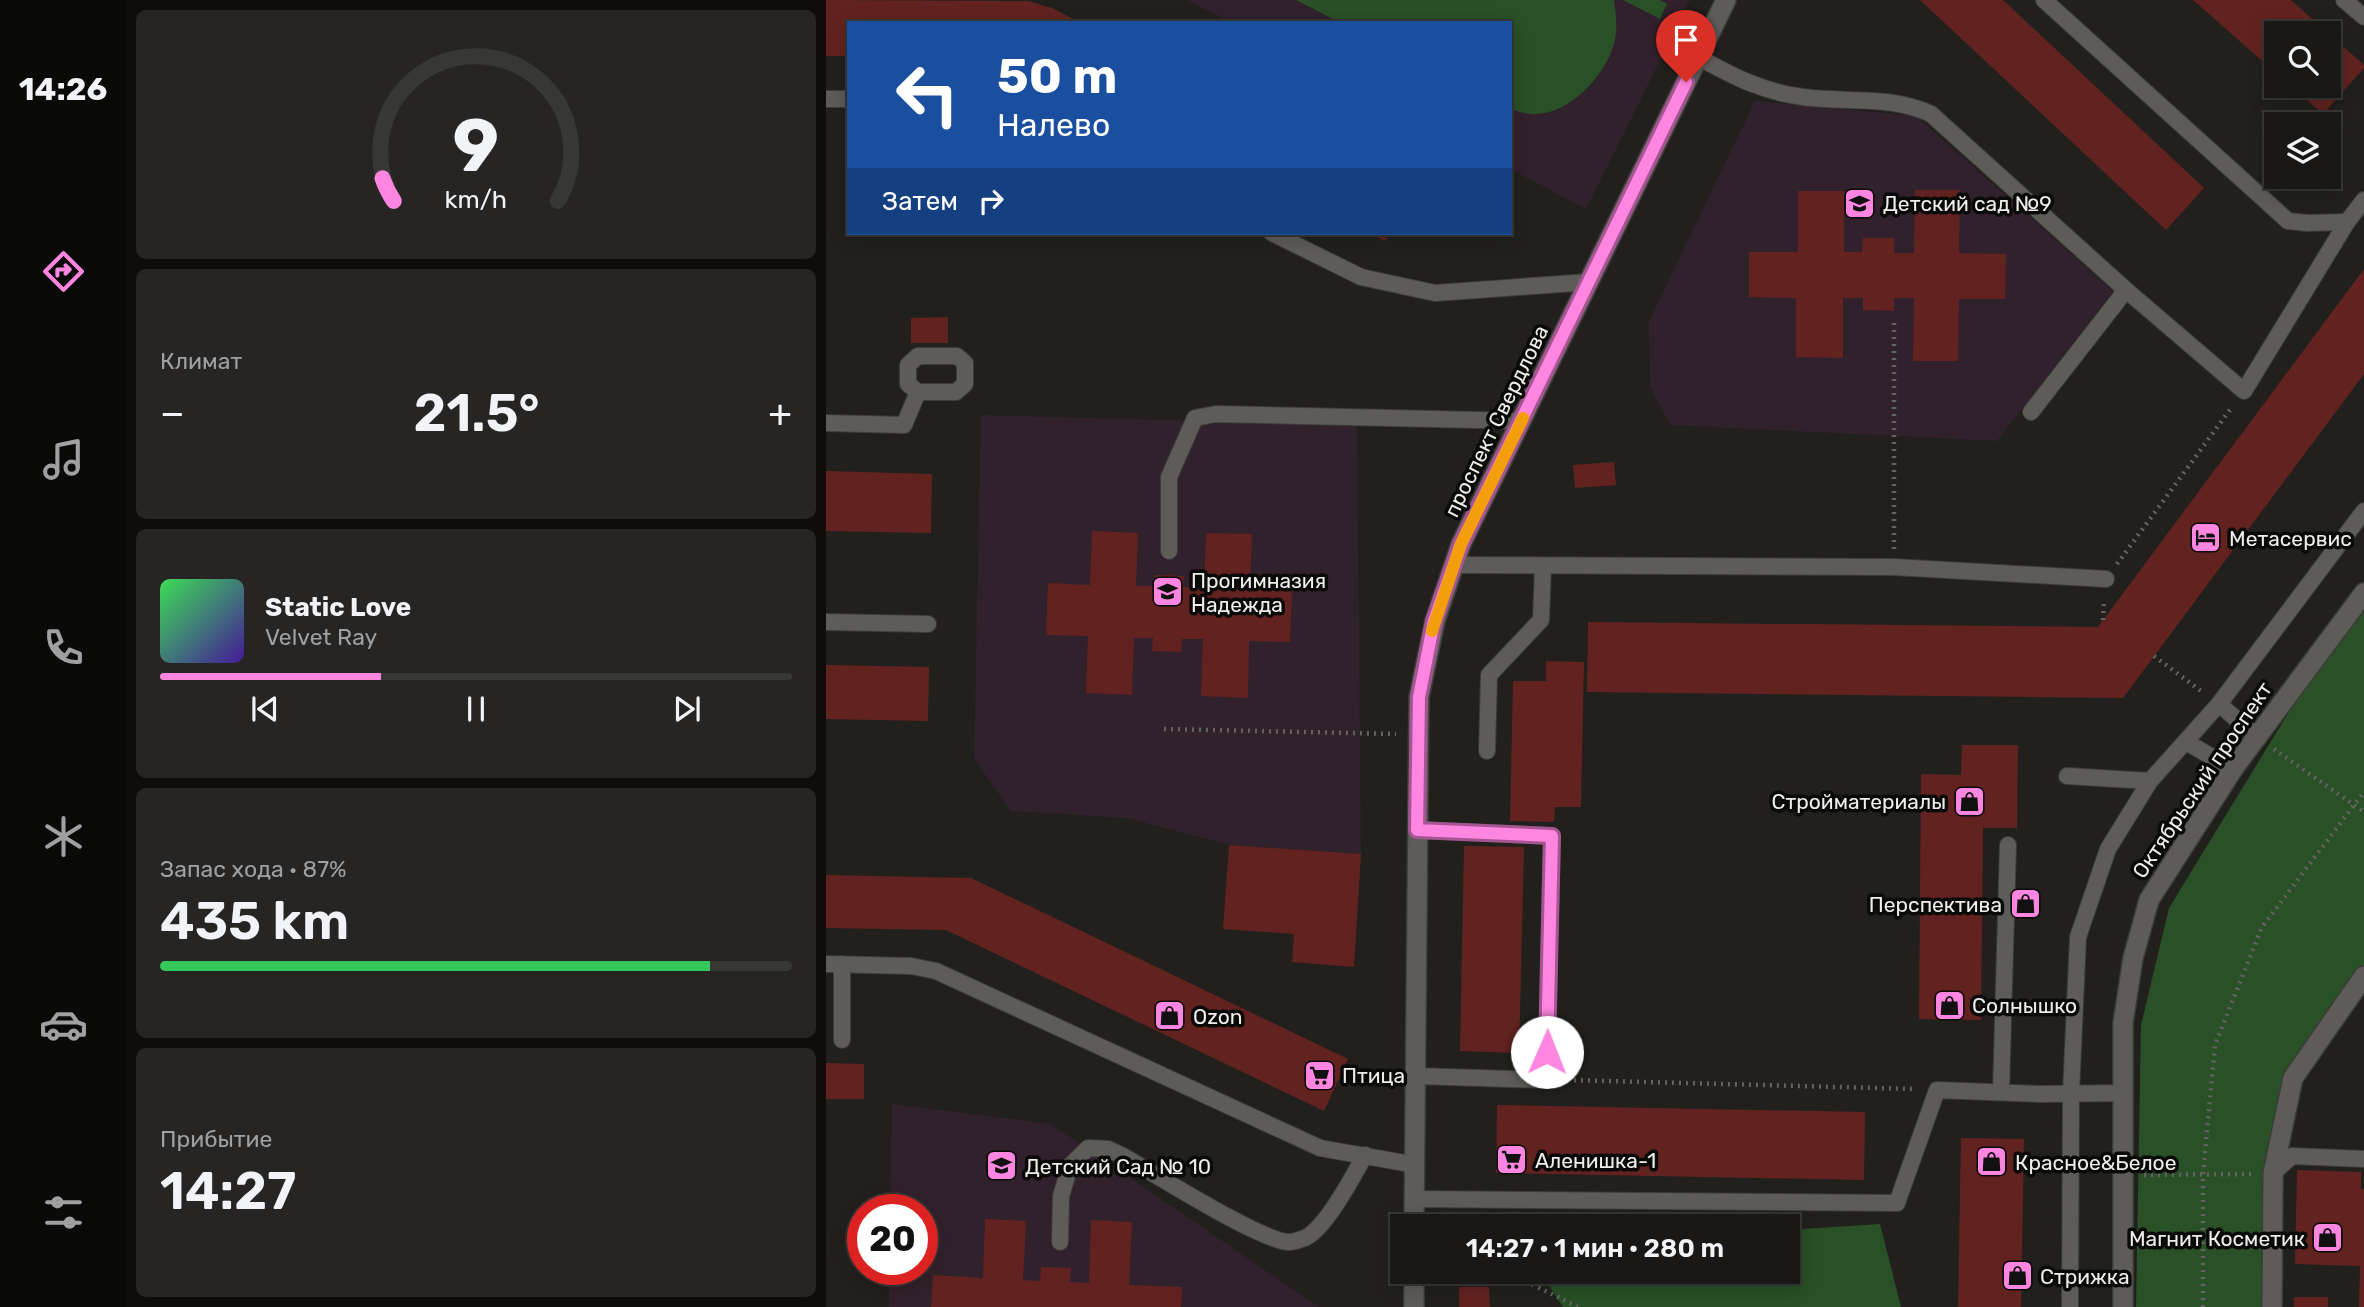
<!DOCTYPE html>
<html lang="ru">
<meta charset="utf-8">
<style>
:root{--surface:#191816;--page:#262523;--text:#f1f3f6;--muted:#9fa0a1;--line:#373735;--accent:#fe85e0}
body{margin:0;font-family:Rubik,sans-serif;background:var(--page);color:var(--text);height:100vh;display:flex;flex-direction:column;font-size:26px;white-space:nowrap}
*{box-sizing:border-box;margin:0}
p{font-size:23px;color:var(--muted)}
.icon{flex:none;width:38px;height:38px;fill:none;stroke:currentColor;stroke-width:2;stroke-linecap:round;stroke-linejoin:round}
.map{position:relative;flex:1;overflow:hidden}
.panel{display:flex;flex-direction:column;gap:10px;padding:10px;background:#0e0d0c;width:700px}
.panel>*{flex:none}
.hud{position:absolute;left:21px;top:21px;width:665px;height:214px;border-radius:0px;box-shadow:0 4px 18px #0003,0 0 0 2px var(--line);background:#1a4fa0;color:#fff;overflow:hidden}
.controls{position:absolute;left:1438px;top:21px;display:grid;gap:14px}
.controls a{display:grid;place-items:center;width:77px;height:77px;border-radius:0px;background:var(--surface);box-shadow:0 4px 18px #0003,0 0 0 2px var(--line);font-size:35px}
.speed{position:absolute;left:21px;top:1194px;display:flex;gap:14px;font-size:35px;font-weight:700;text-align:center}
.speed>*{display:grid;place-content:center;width:91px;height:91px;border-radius:50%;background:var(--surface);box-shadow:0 4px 18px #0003,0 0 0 2px var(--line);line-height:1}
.speed .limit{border:10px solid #d22;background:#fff;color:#111}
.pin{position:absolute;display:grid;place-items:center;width:60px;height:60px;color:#fff;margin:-72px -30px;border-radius:50% 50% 50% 0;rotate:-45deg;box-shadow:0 0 7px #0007}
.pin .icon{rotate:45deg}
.me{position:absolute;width:77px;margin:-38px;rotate:1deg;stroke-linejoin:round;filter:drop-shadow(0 0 5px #0008)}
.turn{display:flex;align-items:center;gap:24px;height:147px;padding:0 35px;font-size:32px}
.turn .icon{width:91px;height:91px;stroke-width:2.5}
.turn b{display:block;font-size:49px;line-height:60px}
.then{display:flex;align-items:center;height:66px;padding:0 35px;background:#0003;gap:14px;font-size:26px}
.big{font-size:52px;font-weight:600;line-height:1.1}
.panel .tile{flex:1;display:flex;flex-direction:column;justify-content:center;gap:10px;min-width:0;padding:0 24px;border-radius:10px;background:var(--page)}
.panel .dial{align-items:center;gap:0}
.dial svg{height:182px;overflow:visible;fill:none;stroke:var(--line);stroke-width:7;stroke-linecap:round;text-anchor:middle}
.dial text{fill:var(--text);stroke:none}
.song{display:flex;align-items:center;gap:21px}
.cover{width:84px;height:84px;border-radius:10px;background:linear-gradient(135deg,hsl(130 70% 55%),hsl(260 70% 35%))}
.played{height:7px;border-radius:4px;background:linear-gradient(90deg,var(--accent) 35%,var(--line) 35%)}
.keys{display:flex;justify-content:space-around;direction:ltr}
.heat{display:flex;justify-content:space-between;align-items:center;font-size:38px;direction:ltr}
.charge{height:10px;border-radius:5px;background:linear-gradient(90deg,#34c759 87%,var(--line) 0)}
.trip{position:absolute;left:564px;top:1214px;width:410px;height:70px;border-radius:0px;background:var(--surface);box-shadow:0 4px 18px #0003,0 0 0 2px var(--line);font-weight:600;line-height:70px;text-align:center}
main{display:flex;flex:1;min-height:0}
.tabs{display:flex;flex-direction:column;width:126px;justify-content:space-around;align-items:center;background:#0a0a09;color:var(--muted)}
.tabs .icon{width:49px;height:49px}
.tabs .on{color:var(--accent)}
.tabs b{font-size:32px;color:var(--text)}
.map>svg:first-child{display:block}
</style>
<main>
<nav class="tabs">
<b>14:26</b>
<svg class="icon on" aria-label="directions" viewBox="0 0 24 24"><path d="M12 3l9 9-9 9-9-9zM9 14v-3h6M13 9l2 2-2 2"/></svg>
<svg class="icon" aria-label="music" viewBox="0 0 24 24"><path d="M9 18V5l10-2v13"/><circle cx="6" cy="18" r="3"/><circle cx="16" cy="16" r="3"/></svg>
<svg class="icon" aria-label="phone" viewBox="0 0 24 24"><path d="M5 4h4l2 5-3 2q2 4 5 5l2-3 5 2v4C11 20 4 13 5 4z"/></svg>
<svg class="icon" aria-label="climate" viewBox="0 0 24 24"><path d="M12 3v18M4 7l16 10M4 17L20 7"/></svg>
<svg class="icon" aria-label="car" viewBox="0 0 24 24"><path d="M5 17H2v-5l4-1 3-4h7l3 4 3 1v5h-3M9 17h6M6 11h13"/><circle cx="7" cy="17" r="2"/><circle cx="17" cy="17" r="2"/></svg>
<svg class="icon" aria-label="filters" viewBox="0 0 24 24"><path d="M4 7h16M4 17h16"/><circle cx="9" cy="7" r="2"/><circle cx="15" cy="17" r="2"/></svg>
</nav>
<section class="panel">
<div class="tile dial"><svg viewBox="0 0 100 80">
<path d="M14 69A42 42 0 1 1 86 69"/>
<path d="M14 69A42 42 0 0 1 9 59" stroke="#fe85e0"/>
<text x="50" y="56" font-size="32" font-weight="700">9</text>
<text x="50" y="72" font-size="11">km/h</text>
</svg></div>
<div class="tile"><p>Климат</p>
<div class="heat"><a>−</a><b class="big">21.5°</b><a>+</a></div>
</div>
<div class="tile">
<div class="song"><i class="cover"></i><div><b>Static Love</b><p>Velvet Ray</p></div></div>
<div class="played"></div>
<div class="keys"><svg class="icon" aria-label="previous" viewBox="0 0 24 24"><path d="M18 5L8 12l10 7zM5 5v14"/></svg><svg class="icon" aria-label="pause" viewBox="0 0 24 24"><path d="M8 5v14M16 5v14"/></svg><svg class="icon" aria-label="next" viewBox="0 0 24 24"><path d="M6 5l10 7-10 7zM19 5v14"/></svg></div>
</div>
<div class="tile"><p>Запас хода · 87%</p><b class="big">435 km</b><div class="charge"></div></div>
<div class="tile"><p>Прибытие</p><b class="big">14:27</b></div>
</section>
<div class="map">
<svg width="1538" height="1307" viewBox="0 0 1538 1307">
<rect width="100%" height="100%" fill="#21201d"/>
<g fill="#31212c">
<path d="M361 0H864L760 209 684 169V23H405Z"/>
<path d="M929 101 1090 116 1287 291 1171 441 844 425 824 387 823 321Z"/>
<path d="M155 415 531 425 535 854 403 845 301 818 185 811 148 759Z"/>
<path d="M66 1104 225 1124 493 1307H63V1269H96V1209H64Z"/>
</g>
<g fill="#295026">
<path d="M470 0H788C790 14 792 30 788 44 776 84 728 131 684 108V23H515Z"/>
<path d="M797 0H834L841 4 834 19Z"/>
<path d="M1538 610V971L1460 1078 1441 1149 1439 1307H1310L1315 1025 1343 908 1469 702Z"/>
<path d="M1054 1224 1075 1307H737L714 1272H961V1230Z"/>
</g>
<g fill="#622320">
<path d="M0 0 202 1 226 8 255 23H23V56H0Z"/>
<path d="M1094 0H1177L1378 188 1340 230Z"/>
<path d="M1367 0H1465L1502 33H1451V74Z"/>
<path d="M1503 34 1538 65V68L1497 114 1465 86H1503Z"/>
<path d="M1089 190H1134L1133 253 1180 254 1179 299H1133L1132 361H1087L1088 298H1068V311L1037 310V298H1017V358L970 357V298L923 297V252H972V191H1018V252H1036L1037 238H1068V253H1088Z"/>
<path d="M544 233H563L559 241Z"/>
<path d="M1538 269V374L1297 698 761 692 762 622 1272 627Z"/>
<path d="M122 317V343H85V318Z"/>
<path d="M788 462 790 485 749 488 747 465Z"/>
<path d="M0 471 106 474 105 533 0 531Z"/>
<path d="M266 531 312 533 310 586H329V575L358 576 357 587 378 588 380 533 426 534 424 589 466 590 464 642 423 641 422 698 375 696 377 639H356L355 652 326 651 327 638H308L306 695 260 693 262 636 220 635 222 583 264 585Z"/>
<path d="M720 661 758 662 755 807H729L728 822 684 821 687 681H720Z"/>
<path d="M0 665 103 667 102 721 0 719Z"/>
<path d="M1136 745H1192L1191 828H1157L1155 1020 1093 1019 1095 774 1135 775Z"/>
<path d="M403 845 535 854 528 967 466 962 468 934 397 929Z"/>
<path d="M638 846 698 847 693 1053 634 1051Z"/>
<path d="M0 875 145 878 522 1059 498 1111 120 930 0 928Z"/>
<path d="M0 1063 38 1064V1099H0Z"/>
<path d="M671 1105 1039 1112 1038 1180 670 1173Z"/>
<path d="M1135 1138 1198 1139 1195 1307H1132Z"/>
<path d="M1471 1170 1535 1172V1189H1538V1307H1533L1534 1266 1469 1264Z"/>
<path d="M159 1219 200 1221 197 1280 214 1281 215 1267 245 1268 244 1282 263 1283 265 1220 306 1222 303 1285 356 1287 355 1307H105L107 1275 157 1278Z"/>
<path d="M633 1287H663L664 1307H633Z"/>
<rect x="1468" y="1297" width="34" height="10"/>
</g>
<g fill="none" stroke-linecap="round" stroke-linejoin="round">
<defs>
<g id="service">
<path d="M1218 0 1462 221 1482 223 1521 222"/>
<path d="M1518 0 1538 17"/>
<path d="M872 57C906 76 937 92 977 97 1021 103 1064 95 1105 114L1300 290 1205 412"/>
<path d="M0 99H23"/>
<path d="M446 233 535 277 609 293 763 282"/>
<path d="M1300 290 1418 391 1521 222 1538 200"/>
<path d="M92 356H131L139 363V384L130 392H92L82 384V365Z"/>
<path d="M0 423 78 425 92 392"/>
<path d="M343 551V477L369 418 390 414 696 421"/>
<path d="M628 565 1068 567 1280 579"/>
<path d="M0 622 102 624"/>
<path d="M1393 704 1430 736"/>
<path d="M1360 742 1407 769"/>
<path d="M661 751 663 675 715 620 717 566"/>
<path d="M1241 776 1324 781"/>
<path d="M0 964 85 966 110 971 494 1148 590 1165"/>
<path d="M16 1040V964"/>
<path d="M591 1076 720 1080 726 836 591 830"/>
<path d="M1175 1091 1182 845"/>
<path d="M1447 1173 1466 1156 1538 1159"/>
<path d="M588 1199 1071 1203 1111 1090 1214 1094 1297 1093"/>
<path d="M234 1242 235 1196 244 1166 262 1148 282 1149 297 1156C326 1172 437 1243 464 1242 468 1242 476 1239 479 1238 500 1228 527 1176 539 1155"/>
<path d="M1244 1307 1245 1093 1252 937 1282 849 1324 781 1393 704 1538 511"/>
</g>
<path id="minor" d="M1446 1307 1447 1173 1467 1078 1538 976"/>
<g id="tertiary">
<path d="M588 1227 593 697 609 621 635 544 900 0"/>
<path d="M588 1272V1307"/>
<path d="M1297 1307V1023L1307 958 1323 900 1407 769 1538 593"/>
</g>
</defs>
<use href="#service" stroke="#3c3c3a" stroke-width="18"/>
<use href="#minor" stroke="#3c3c3a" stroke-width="22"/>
<use href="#tertiary" stroke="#3c3c3a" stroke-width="22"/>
<g stroke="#646361" stroke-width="4.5" stroke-dasharray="2 5" stroke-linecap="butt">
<path d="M1068 549V323"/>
<path d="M1291 564 1406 407"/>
<path d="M1277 620 1278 600"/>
<path d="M1328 656 1375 691"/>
<path d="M338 729 570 734"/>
<path d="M1448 749 1538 812"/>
<path d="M741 1080 1089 1089"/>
<path d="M1318 1175 1425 1174"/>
<path d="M681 1272 752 1307"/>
<path d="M1377 1307V1175L1389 1045 1436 927 1538 792"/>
</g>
<use href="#service" stroke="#5d5c59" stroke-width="16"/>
<use href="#minor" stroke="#5d5c59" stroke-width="19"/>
<use href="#tertiary" stroke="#5d5c59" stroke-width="19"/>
</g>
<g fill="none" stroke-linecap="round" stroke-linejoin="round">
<defs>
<path id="route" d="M721 1052 726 836 591 830 593 697 608 621 635 544 860 82"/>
</defs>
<use href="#route" stroke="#a55692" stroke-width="18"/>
<use href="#route" stroke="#fe85e0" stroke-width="12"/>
<path stroke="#f59e0b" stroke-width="12" d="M606 631 635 544 697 418"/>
</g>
<defs>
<symbol id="school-square" viewBox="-11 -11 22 22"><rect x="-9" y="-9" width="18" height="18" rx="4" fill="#fe85e0" stroke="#0a0a09"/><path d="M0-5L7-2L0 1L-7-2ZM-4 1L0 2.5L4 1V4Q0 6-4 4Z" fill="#111"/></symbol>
<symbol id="hotel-square" viewBox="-11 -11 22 22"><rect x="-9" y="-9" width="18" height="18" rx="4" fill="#fe85e0" stroke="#0a0a09"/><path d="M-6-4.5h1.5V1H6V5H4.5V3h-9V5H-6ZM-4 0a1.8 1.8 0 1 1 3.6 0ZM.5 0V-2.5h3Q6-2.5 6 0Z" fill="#111"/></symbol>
<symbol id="shop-square" viewBox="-11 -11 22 22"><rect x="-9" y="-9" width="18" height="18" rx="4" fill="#fe85e0" stroke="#0a0a09"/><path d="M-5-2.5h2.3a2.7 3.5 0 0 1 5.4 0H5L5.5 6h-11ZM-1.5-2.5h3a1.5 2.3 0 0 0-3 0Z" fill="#111"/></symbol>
<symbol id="supermarket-square" viewBox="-11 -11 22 22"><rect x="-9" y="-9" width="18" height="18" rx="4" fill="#fe85e0" stroke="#0a0a09"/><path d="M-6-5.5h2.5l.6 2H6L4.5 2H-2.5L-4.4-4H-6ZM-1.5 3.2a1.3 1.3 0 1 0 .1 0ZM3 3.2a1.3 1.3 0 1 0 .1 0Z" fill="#111"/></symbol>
</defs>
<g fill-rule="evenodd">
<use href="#school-square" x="1016" y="186" width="35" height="35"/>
<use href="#hotel-square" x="1362" y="520" width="35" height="35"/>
<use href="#school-square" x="324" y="574" width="35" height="35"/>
<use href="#shop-square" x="1126" y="784" width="35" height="35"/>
<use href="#shop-square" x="1182" y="886" width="35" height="35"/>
<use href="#shop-square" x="1106" y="988" width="35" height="35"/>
<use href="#shop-square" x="326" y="998" width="35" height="35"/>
<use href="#supermarket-square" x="476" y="1058" width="35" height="35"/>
<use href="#supermarket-square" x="668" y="1142" width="35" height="35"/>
<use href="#shop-square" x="1148" y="1144" width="35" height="35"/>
<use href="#school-square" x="158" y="1148" width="35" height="35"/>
<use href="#shop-square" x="1484" y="1220" width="35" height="35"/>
<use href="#shop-square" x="1174" y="1258" width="35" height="35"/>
</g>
<g text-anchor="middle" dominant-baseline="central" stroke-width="7" stroke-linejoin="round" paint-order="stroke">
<g font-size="21" fill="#efeeec" stroke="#0a0a09" text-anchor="start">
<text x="1057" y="203">Детский сад №9</text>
<text x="1403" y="538">Метасервис</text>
<text x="365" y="580">Прогимназия<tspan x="365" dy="24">Надежда</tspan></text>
<text x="1120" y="801" text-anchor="end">Стройматериалы</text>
<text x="1176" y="904" text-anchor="end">Перспектива</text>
<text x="1146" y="1005">Солнышко</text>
<text x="367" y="1016">Ozon</text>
<text x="516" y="1075">Птица</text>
<text x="709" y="1160">Аленишка-1</text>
<text x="1189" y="1162">Красное&amp;Белое</text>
<text x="199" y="1166">Детский Сад № 10</text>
<text x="1479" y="1238" text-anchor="end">Магнит Косметик</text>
<text x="1214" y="1276">Стрижка</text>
</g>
<g font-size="21" fill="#efeeec" stroke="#0a0a09">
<text transform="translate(670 421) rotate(-64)">проспект Свердлова</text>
<text transform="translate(1376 780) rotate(-56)">Октябрьский проспект</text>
</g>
</g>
</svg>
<div class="controls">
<a><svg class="icon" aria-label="search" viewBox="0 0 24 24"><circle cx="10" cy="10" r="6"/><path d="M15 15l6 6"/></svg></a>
<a><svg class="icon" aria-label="layers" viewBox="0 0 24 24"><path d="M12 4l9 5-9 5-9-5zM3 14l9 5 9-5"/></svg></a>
</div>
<div class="speed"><div class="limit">20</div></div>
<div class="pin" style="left:860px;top:82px;background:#d93025"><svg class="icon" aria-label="arrive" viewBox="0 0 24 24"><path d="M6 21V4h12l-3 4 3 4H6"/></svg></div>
<svg class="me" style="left:721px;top:1052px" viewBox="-20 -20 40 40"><circle r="19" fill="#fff"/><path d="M0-13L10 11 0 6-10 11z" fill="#fe85e0"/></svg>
<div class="trip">14:27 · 1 мин · 280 m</div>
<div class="hud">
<div class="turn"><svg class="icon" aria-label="left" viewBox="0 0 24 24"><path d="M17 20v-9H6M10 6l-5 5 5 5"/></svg><div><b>50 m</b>Налево</div></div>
<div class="then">Затем<svg class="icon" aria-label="right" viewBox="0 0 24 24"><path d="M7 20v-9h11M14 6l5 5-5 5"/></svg></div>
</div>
</div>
</main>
